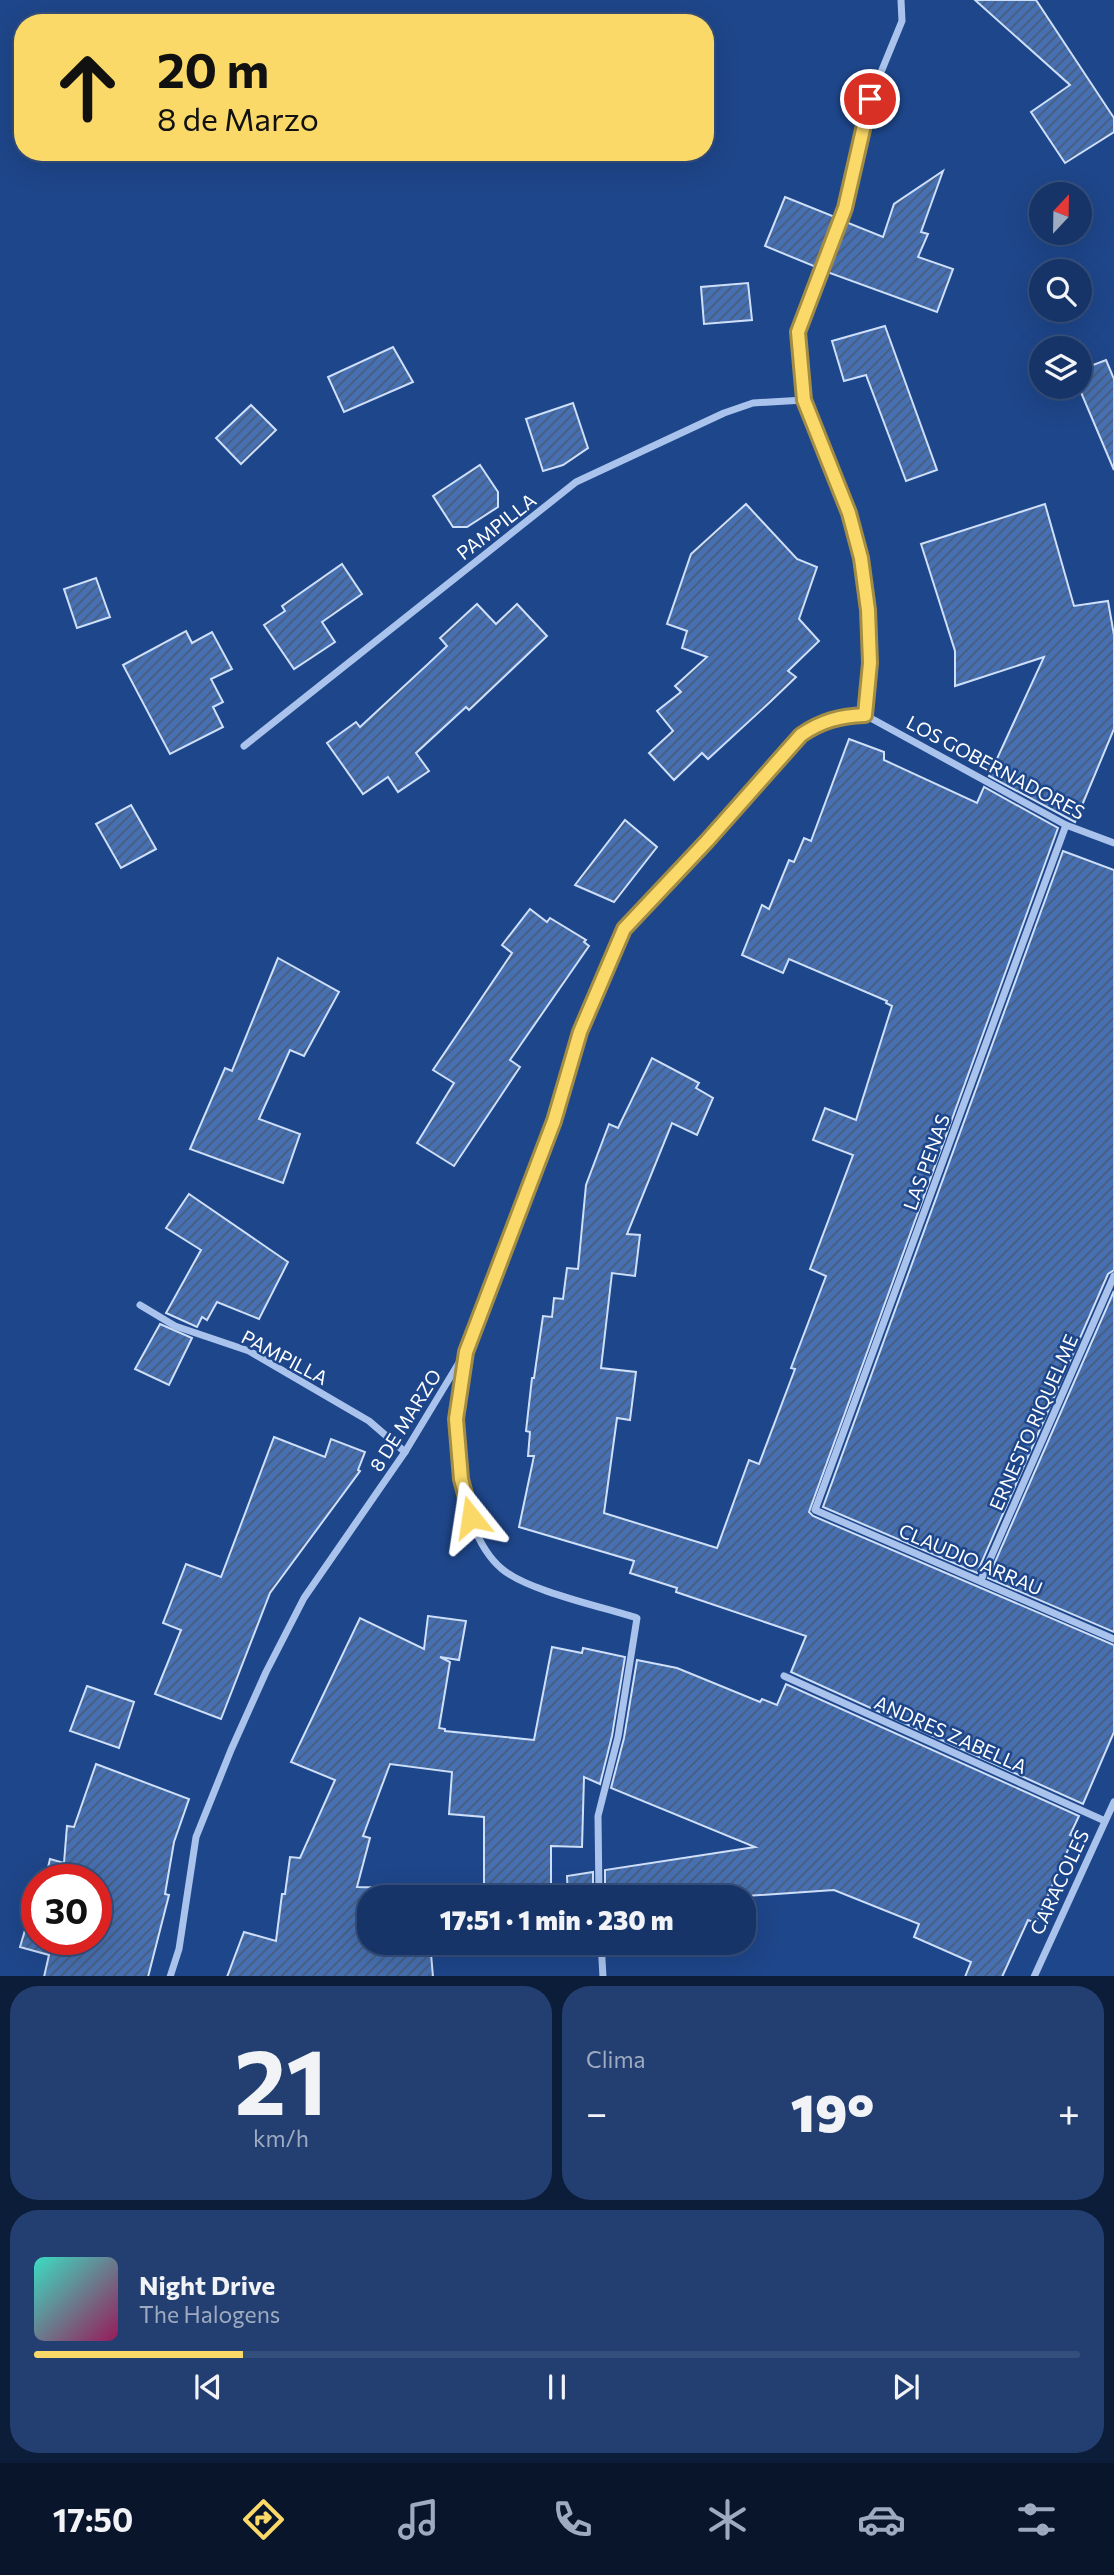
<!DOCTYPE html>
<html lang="es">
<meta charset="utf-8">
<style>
:root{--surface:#163468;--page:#233f71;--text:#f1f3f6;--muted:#9eaac0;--line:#354f7c;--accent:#fbd968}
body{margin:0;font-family:Commissioner,sans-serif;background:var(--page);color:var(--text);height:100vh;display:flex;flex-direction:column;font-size:26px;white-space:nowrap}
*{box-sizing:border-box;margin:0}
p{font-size:23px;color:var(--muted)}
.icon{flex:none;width:38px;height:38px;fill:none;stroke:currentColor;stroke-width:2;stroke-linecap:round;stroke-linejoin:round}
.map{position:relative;height:1976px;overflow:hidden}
.drawer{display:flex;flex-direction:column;gap:10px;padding:10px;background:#0c1d39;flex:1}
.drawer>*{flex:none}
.banner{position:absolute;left:14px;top:14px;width:700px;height:147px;border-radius:28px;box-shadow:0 7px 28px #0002,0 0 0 2px var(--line);background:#fbd968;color:#111;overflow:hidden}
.needle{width:46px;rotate:22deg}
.tools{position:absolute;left:1029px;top:182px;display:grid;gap:14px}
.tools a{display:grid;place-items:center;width:63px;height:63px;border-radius:50%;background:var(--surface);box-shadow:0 7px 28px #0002,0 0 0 2px var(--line);font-size:35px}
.speed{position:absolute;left:21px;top:1864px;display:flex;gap:14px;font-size:35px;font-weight:700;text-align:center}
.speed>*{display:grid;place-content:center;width:91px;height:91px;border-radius:50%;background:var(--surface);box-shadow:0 7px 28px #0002,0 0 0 2px var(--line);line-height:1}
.speed .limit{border:10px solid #d22;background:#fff;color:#111}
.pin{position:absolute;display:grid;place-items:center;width:60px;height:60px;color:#fff;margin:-30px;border:4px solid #fff;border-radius:50%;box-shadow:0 2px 7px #0007}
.me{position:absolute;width:77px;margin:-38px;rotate:345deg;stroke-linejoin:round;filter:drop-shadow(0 0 5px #0008)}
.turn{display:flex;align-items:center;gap:24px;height:147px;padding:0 28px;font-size:32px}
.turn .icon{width:91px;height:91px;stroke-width:2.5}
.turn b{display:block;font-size:49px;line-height:60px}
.big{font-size:52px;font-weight:800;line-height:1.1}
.drawer .tile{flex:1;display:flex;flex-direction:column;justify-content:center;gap:10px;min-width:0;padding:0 24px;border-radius:28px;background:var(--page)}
.drawer .dial{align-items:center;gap:0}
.dial b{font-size:91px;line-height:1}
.song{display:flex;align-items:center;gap:21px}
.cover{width:84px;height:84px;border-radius:10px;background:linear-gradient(135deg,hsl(170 70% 55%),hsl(330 70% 35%))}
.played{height:7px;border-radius:4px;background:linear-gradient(90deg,var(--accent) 20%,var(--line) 20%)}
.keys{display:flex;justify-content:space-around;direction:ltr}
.heat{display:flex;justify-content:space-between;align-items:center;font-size:38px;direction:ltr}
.drawer .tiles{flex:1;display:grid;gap:10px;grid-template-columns:1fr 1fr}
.tile:last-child{grid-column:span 2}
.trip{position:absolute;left:357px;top:1885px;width:399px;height:70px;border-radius:28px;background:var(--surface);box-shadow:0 7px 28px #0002,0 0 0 2px var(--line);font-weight:800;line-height:70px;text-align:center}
.tab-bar{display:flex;height:112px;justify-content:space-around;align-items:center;background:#09152a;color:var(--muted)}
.tab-bar .icon{width:49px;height:49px}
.tab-bar .selected{color:var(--accent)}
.tab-bar b{font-size:32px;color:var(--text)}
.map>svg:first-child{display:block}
</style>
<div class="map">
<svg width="1114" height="1977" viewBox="0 0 1114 1977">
<defs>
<pattern id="building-hatch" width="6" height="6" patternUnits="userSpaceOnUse" patternTransform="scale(1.75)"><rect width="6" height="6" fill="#4670b2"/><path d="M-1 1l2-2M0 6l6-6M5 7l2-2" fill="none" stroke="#495c7a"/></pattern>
</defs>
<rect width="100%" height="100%" fill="#1e468a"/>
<g fill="url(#building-hatch)" stroke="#cedff9" stroke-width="2">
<path d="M975 0H1036L1114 118V132L1065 163 1031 112 1070 85Z"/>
<path d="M943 171 921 232 928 234 918 257 953 269 937 312 827 272 846 222 883 237 894 204Z"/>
<path d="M785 197 835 217 816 267 765 246Z"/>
<path d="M748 283 752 320 704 324 701 287Z"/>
<path d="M885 326 937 470 906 481 866 375 844 381 832 341Z"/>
<path d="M393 347 413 382 344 412 328 377Z"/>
<path d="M1106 360 1114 379V470L1080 390V370Z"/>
<path d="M573 403 588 448 563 465 543 471 526 419Z"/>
<path d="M251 405 276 430 241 464 216 438Z"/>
<path d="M480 465 498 492V507L467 527H453L433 496Z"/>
<path d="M746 504 797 559 817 567 799 619 819 641 788 671 796 677 770 702 708 759 702 753 674 780 649 753 673 731 657 711 681 692 675 686 707 657 682 648 687 631 667 624 691 554Z"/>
<path d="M1045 504 1074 606 1108 601 1114 635V729L1075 822 989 776 1044 657 955 686V651L921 544Z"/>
<path d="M342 564 362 594 322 622 335 642 294 669 264 625 285 611 282 606Z"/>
<path d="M96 578 110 617 77 628 64 589Z"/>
<path d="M477 604 496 624 517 604 547 636 469 710 466 707 416 753 429 771 398 792 388 777 363 794 327 743 356 722 360 727 428 664 447 646 440 638Z"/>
<path d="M186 631 192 643 212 632 232 669 211 679 223 702 213 707 223 727 170 754 123 665Z"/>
<path d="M849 739 884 752V760L977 803 984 787 1058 828 809 1512 813 1516 1114 1645V1732L1083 1804 791 1672 806 1636 676 1592 677 1588 630 1573 634 1561 519 1527 534 1456H528L530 1432 526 1431 532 1378H534L543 1316 552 1317 554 1298 563 1299 567 1268 578 1269 586 1185 609 1124 618 1128 652 1058 699 1083 696 1088 713 1098 697 1135 672 1123 627 1234 640 1235 635 1276 612 1273 601 1368 636 1372 630 1420 617 1418 604 1513 717 1548 749 1460 759 1464 795 1369 791 1368 826 1276 810 1269 853 1155 813 1140 825 1108 856 1120 892 1006 886 1003 887 1001 789 959 783 973 742 955 762 905 769 909 789 860 794 862 804 838 811 841Z"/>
<path d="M131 805 156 849 121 868 96 824Z"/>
<path d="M625 820 657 847 614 902 575 885Z"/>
<path d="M1063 851 1114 870V1270L1108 1274 977 1573 823 1507Z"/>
<path d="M530 909 547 922 550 918 586 940 584 942 589 946 510 1060 520 1067 454 1166 417 1143 454 1083 433 1070 512 953 502 945Z"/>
<path d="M278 958 339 992 304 1056 290 1050 259 1119 300 1134 283 1183 190 1149 225 1068 232 1071Z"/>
<path d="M189 1194 288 1262 259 1319 217 1302 207 1320 202 1317 197 1327 166 1313 201 1250 166 1228Z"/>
<path d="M1114 1291V1632L988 1578Z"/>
<path d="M160 1324 192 1338 169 1385 135 1369Z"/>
<path d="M274 1437 325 1457 331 1439 365 1452 358 1470 360 1471 270 1593 221 1719 155 1694 181 1630 163 1623 186 1564 221 1577Z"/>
<path d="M428 1616 466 1621 459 1660 440 1657 450 1662 439 1728 445 1729V1731L534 1740 552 1647 582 1653 583 1648 625 1657 612 1736 600 1784 584 1777 582 1847 551 1846V1897H484V1817L449 1814 452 1772 390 1764 363 1836 370 1838 357 1887 398 1888V1897H369V1942H430L433 1977H227L244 1932 276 1941 282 1894H285L290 1857 300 1858 335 1780 291 1762 360 1618 424 1649Z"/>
<path d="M637 1660 677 1668 760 1702 762 1699 777 1705 786 1684 1079 1816 1070 1835 1074 1836 1036 1923 1028 1920 1002 1977H965L971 1962 914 1937 919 1924 834 1890 731 1897H605V1870L755 1847 611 1788 624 1738Z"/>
<path d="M87 1686 134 1702 119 1748 70 1731Z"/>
<path d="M96 1764 189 1799 174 1842 165 1894 169 1895 148 1977H44L49 1955 20 1947 31 1910 36 1912 37 1910V1939H96V1880H45L50 1859 64 1863 67 1826 74 1827Z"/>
<path d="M593 1872V1897H568L567 1876Z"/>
</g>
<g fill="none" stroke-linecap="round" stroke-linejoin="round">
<g stroke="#a9c3ec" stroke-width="7">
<path d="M865 715 870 663 868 610 861 558 849 513 804 400 798 332 845 208 870 99 902 21 901 0"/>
<path d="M244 746 576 482 724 413 753 403 804 400"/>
<path d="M1066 825 815 1510 1114 1639"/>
<path d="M140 1305 175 1326 249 1351 369 1421 405 1452"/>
<path d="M465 1356C462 1376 457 1398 456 1419 455 1464 466 1539 502 1569 528 1591 603 1607 637 1618L618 1737 598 1816 599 1897"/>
<path d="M981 1580 1114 1276"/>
<path d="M784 1676 1105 1821"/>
<path d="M601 1942 603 1977"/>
<path d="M170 1977 179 1949 196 1837 231 1750 266 1672 304 1598 405 1452 466 1351 554 1121 580 1032 624 929 707 841 801 735 816 724 832 719 865 715 1066 825 1114 843"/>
<path d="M1034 1977 1114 1802"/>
</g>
</g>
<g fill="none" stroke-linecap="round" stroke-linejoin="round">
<defs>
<path id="route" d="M471 1517 461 1479 456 1419 466 1352 554 1121 580 1032 624 929 707 841 801 735C821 721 840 716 865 715L870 663 868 610 861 558 849 513 804 400 798 332 845 208 870 99"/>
</defs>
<use href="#route" stroke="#a38d44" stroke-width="18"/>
<use href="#route" stroke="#fbd968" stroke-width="12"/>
</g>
<g text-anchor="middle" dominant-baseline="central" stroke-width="5" stroke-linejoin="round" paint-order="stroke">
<g font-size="19" fill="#fff" stroke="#1e468a">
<text transform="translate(496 526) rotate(-38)">PAMPILLA</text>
<text transform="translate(996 767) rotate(28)">LOS GOBERNADORES</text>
<text transform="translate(926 1162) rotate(-70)">LAS PENAS</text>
<text transform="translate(285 1357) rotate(28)">PAMPILLA</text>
<text transform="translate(405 1420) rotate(-58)">8 DE MARZO</text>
<text transform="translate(1033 1422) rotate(-66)">ERNESTO RIQUELME</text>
<text transform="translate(971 1559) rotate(23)">CLAUDIO ARRAU</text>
<text transform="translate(951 1734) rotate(24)">ANDRES ZABELLA</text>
<text transform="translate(1059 1882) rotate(-65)">CARACOLES</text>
</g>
</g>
</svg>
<div class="tools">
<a><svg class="needle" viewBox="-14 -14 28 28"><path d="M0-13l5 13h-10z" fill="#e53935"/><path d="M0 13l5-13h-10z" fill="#9eaac0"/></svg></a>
<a><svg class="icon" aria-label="search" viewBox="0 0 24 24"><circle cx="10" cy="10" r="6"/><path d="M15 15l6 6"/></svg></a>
<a><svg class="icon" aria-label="layers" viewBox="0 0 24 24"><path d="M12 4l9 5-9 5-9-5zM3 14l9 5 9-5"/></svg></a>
</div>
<div class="speed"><div class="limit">30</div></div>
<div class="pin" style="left:870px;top:99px;background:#d93025"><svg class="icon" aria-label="arrive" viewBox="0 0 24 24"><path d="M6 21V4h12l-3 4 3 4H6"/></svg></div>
<svg class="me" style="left:471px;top:1517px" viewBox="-20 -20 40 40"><path d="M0-17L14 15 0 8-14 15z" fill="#fbd968" stroke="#fff" stroke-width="4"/></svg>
<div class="trip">17:51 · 1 min · 230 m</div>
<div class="banner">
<div class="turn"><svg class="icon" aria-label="ahead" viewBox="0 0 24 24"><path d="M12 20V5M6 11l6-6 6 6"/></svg><div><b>20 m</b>8 de Marzo</div></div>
</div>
</div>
<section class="drawer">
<div class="tiles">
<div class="tile dial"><b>21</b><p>km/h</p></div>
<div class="tile"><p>Clima</p>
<div class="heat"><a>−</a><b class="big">19°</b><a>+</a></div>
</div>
<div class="tile">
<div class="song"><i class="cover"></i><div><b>Night Drive</b><p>The Halogens</p></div></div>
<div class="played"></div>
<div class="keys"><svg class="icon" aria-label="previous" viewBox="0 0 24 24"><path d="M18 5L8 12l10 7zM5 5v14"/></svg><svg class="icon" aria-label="pause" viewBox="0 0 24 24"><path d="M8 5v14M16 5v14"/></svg><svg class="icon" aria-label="next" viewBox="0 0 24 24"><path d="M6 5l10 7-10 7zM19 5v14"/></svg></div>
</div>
</div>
</section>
<nav class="tab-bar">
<b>17:50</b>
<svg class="icon selected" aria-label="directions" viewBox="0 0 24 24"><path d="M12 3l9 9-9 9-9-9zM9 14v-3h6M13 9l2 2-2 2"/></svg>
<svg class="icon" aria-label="music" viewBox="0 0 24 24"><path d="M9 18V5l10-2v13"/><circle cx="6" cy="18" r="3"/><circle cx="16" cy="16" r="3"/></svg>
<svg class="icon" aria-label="phone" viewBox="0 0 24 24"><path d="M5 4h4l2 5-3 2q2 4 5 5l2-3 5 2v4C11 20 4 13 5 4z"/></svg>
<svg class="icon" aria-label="climate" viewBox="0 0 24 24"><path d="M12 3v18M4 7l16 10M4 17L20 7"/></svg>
<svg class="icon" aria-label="car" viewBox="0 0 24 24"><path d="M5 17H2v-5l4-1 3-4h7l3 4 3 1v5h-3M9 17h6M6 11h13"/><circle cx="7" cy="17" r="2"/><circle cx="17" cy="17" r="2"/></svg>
<svg class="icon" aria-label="filters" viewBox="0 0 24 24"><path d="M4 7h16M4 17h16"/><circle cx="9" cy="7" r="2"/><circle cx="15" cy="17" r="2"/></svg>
</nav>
